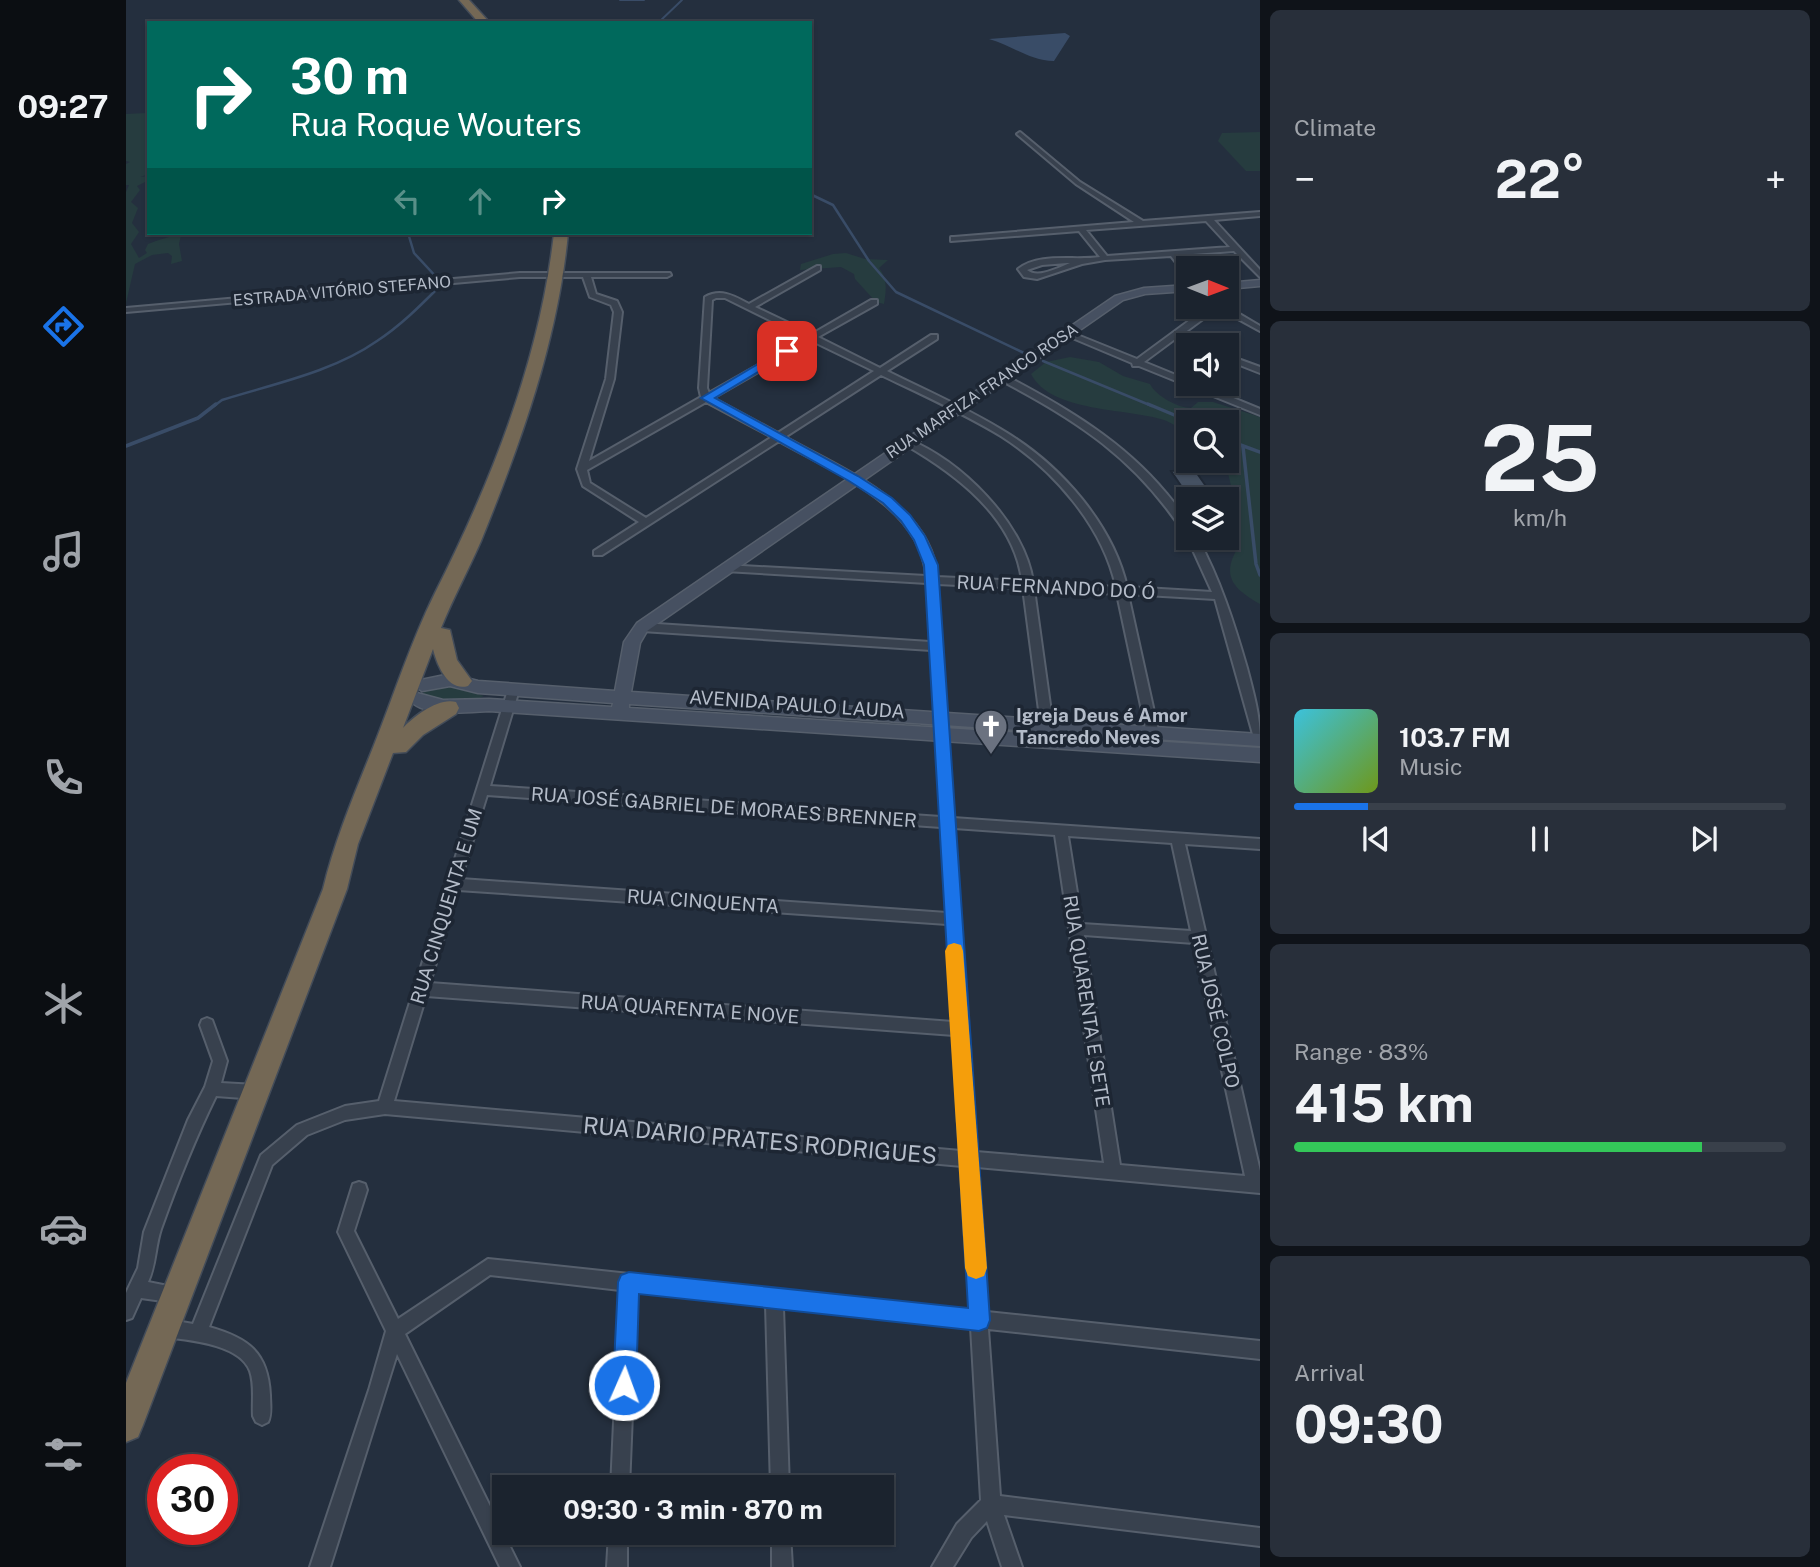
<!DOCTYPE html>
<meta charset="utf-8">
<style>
:root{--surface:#1b232e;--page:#282f3a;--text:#f1f3f6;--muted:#a0a4aa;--line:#39404a;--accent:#1a73e8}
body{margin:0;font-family:"Public Sans",sans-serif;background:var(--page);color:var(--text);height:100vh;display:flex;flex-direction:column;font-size:26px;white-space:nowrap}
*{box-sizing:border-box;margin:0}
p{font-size:23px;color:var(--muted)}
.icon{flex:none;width:38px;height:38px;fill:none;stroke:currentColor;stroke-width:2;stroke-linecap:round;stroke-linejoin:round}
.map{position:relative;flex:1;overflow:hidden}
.panel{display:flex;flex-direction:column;gap:10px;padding:10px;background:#0f1319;width:560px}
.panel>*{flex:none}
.guide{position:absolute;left:21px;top:21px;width:665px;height:214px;border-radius:0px;box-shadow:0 2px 5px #0004,0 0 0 2px var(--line);background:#00695c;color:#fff;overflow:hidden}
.needle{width:46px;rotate:91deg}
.buttons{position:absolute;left:1050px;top:256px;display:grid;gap:14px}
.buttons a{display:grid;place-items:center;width:63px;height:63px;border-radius:0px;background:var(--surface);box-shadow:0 2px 5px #0004,0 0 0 2px var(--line);font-size:35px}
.speed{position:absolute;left:21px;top:1454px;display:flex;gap:14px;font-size:35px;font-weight:700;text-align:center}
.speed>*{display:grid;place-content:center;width:91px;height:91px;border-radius:50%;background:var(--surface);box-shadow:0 2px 5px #0004,0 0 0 2px var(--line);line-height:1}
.speed .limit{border:10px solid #d22;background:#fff;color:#111}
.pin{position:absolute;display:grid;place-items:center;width:60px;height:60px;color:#fff;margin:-30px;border-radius:14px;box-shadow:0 4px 10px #0006}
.me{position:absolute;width:77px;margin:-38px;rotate:2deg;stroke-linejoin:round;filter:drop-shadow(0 0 5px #0008)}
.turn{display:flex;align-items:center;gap:24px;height:147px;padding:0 28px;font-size:32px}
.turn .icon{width:91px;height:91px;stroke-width:2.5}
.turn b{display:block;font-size:49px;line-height:60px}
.lanes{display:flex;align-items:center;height:66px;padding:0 28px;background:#0003;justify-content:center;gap:35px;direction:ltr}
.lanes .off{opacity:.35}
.big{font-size:52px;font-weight:700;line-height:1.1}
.panel .widget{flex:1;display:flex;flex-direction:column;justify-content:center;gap:10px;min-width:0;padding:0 24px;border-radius:10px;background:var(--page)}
.panel .dial{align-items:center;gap:0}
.dial b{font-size:91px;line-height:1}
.song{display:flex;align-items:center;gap:21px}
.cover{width:84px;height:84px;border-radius:10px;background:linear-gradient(135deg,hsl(190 70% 55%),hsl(80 70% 35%))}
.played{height:7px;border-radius:4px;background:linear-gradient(90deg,var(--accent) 15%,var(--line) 15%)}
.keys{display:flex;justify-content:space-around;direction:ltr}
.heat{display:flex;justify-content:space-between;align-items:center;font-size:38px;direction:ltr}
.charge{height:10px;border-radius:5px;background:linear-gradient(90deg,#34c759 83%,var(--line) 0)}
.trip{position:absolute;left:366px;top:1475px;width:402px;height:70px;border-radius:0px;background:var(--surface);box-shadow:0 2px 5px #0004,0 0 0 2px var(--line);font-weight:700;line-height:70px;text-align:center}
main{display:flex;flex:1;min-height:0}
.dock{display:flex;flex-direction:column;width:126px;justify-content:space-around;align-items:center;background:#0b0e12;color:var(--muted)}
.dock .icon{width:49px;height:49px}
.dock .active{color:var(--accent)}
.dock b{font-size:32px;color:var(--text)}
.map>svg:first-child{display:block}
</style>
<main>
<nav class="dock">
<b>09:27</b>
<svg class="icon active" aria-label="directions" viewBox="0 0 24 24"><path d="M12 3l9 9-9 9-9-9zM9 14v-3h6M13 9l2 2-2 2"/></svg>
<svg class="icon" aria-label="music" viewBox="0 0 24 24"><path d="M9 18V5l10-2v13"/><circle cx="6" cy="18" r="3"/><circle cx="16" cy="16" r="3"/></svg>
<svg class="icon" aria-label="phone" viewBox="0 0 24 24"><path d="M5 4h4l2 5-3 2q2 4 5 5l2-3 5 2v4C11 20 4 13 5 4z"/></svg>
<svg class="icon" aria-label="climate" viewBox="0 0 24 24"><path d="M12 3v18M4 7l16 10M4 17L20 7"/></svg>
<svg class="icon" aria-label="car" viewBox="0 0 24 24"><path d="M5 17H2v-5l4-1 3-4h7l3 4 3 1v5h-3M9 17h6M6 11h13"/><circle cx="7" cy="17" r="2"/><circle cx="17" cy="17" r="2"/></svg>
<svg class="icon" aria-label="filters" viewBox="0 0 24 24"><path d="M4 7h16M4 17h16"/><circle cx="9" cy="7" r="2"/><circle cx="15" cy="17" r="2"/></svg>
</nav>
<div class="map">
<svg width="1134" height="1567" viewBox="0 0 1134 1567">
<rect width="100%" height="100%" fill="#242f3e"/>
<g fill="#263c3f">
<path d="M20 113 23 114V174L14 177 23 176V180L11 186 14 190 5 202 12 208 6 223 13 232 5 244 13 258 21 253 19 250 22 244C30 241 46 235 55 235L53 244 56 261 45 264 46 256 42 253 26 255 9 264 0 303V192L3 185H0V164L4 162 0 161V114Z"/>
<path d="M1134 132V171H1120L1092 141 1096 133Z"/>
<path d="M720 253 739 259 762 260 753 268C762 279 760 291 758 304L750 302 729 279 728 274 715 267 674 270 675 264 707 254Z"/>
<path d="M944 357 973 362 997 376 1024 384C1030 396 1052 408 1065 408L1072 402H1087L1134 417V604C1104 587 1095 574 1114 544L1106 515V490L1099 460 1101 422H1062V433C1055 429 1046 423 1038 420 1002 408 925 413 905 374L920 362Z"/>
<path d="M313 686H328L358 696C339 706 318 702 299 696L297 692Z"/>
</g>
<path fill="#394c67" d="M939 33 944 36 928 61C904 61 887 46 863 39Z"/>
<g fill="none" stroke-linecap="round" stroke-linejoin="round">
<g stroke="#394c67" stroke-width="2">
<path d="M494 0H518"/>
<path d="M532 23 556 0"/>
</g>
<g stroke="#394c67" stroke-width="2.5">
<path d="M684 194 707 205 743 261 770 292 898 353"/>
<path d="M282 233 288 253 313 280"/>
<path d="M917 361 1026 406"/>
<path d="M88 406 96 400C147 384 207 372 251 341 274 326 293 307 312 288"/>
</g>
<g stroke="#394c67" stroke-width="3.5">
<path d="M1022 404 1065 422"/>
<path d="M1101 440 1134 452"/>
<path d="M0 446 72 418 90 404"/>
<path d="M1117 447 1130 564 1134 575"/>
</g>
</g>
<path fill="#455162" stroke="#1f2835" stroke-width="2" d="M1068 469 1089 499H1064L1045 471Z"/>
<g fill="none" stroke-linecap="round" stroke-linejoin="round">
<defs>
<g id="street">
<path d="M894 132 954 182 1017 221 1134 212V216L1088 220 1134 270V277L1108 251 1053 255 1063 268 1062 274H1059L1045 256 979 260 956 264 911 279 898 277 892 269C914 252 948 261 974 257L953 231 825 241V237H828L1008 222 950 184 892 135 891 134ZM1080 221 1104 247 981 256 960 230ZM941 263H944C931 268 912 279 901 270L916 265Z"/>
<path d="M691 266H694V270L629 307 686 334 745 300H751V304L692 337 754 368 805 335H811V339L761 371C801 391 843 409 881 433 935 466 987 525 1001 587L1086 592 1061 537 1062 535V537H1071C1094 579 1108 623 1121 668 1128 695 1134 715 1134 742L1128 738 1089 599 1002 594 1036 748 1030 753 1024 748 991 594 908 589 929 741 923 745 917 741 897 588 811 584 827 818 1134 839V849L1059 844 1134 1171V1193L851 1167 861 1312 1134 1341V1359L862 1329 874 1496 1134 1528V1546L878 1515 896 1567H876L861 1521 845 1538 827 1567H806L831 1524 855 1500 845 1327 657 1307 663 1488H645L640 1305 511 1291 503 1488H485L494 1290 364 1275 279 1334 394 1567H374L271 1354 204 1567H184L243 1390 260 1331 212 1232 227 1184 233 1182 239 1184 241 1190 228 1231 272 1319 362 1259 844 1310 836 1166 259 1114 219 1120 181 1135 146 1165 83 1327C122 1338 142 1352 144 1395 144 1404 146 1414 142 1422L136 1425 130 1422 127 1416C126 1402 129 1385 124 1371 114 1344 63 1340 39 1337L33 1334 30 1328 33 1322 39 1319 67 1324 135 1155 171 1125 219 1106 253 1101 383 687 387 686 393 690 364 786 815 817 805 650 516 631 511 627 516 623 804 642 801 583 599 571 594 568 599 565 800 576C796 506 705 471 653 441L476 555H468V551L513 522 457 486 451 469 480 379 488 312 485 305 464 297 457 277H394L0 312V308L394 273H544L545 275 541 277H465L470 294 491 301 496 312 488 379 463 461 575 397 573 388 579 297C595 288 608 296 623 304ZM590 298H599L680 338 583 393 581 388 586 300ZM686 341 748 371 652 433 587 398ZM755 375C795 394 837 413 875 436 927 469 977 526 990 587L907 582C899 524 834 459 781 439L778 440V444C830 474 888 517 896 581L811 577C806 504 714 468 659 437ZM580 402 646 437 520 518 464 483 461 470ZM361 795 815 827 821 913 335 879ZM828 828 929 835 978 1163 850 1152ZM942 836 1046 843 1065 931 956 924ZM332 890 821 924 827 1022 304 983ZM958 935 1068 943 1119 1176 994 1165ZM300 996 828 1035 835 1151 268 1101Z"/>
<path d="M1083 306H1100L1134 326V331L1092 308 1054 336 1075 345H1063L1049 339 1018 362 1062 380V383H1071L1134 409V415L1013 366H1007L1006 363 937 334 944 332 1011 359Z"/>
<path d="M1101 355 1134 367V373L1101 360Z"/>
<path d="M874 376H880C939 407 997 441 1040 493 1050 505 1062 518 1062 534L1058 533C1010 459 951 420 874 380Z"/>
<path d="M81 1018 86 1020 101 1061 95 1083 130 1085 135 1087 137 1092 135 1097 130 1099 90 1096C69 1139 51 1184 35 1229 29 1247 30 1265 22 1282L57 1289 59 1295 57 1301 51 1303 15 1298 6 1318 0 1320V1293L12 1268 18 1232 62 1120 79 1087 87 1061 74 1025 76 1020Z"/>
<path d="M483 1533H501V1567H481Z"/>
<path d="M646 1533H664L666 1567H646Z"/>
</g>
<g id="secondary">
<path d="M1134 280V286L1101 289V283Z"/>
<path d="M1062 285V291L1019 294 997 300 521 631 514 643 505 692 1134 734V746L503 704V708L1134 748V762L363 711C342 712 296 718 283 699L291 693 317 700 363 699 486 707 487 703 352 693 324 686 296 691 288 685 290 681 324 674 352 681 489 691 498 642 511 623 989 296 1018 288Z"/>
</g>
<g id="highway">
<path d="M333 0H343L364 23H353Z"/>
<path d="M428 233H442C432 340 395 442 355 541 342 571 327 598 315 628L324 630 331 660 346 681 342 686C322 692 311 665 307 649L277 728C288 716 313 697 330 702L333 708 330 714 297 735 280 752 267 753 232 844 221 889 17 1425 12 1437 0 1442V1383L197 889C209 839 229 793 248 745 268 695 285 641 309 593 366 480 414 359 428 233Z"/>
</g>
</defs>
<use href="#street" stroke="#565f6c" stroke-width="4"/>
<use href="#secondary" stroke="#565f6c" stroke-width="3"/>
<use href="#highway" stroke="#434c59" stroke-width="3"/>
<use href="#street" fill="#38414e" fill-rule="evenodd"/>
<use href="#secondary" fill="#465061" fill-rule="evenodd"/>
<use href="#highway" fill="#746855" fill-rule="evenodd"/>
</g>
<path fill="#1a73e8" stroke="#114b97" stroke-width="2" d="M657 349 667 351 589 398 732 476 766 498 784 515 799 536 812 565 864 1320 861 1328 853 1331 513 1294 510 1385 506 1393 498 1396 490 1393 487 1385 492 1282 495 1275 503 1272 842 1308 798 565 788 540 775 521 757 503 723 481 575 398Z"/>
<path fill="#f59e0b" d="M828 943 835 945 837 951 861 1268 858 1276 850 1279 842 1276 839 1268 819 951 822 945Z"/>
<defs>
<symbol id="church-pin" viewBox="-11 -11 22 30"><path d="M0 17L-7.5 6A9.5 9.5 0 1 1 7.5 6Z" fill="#6b7280" stroke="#1d2633"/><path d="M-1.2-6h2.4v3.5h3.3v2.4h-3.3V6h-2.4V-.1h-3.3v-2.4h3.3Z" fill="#fff"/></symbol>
</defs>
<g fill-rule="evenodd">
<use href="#church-pin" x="846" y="707" width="38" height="52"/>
</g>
<g text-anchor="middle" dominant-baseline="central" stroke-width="7" stroke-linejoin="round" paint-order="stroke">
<g font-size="16" fill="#b4bcc9" stroke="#1d2633">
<text transform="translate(216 291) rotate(-5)">ESTRADA VITÓRIO STEFANO</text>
<text transform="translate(856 391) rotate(-34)">RUA MARFIZA FRANCO ROSA</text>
</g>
<g font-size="19" fill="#b4bcc9" stroke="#1d2633">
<text transform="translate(930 587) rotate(3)">RUA FERNANDO DO Ó</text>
<text transform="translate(671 704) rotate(4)">AVENIDA PAULO LAUDA</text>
<text transform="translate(598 807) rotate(4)">RUA JOSÉ GABRIEL DE MORAES BRENNER</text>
<text transform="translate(577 901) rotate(4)">RUA CINQUENTA</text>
<text transform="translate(320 906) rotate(-73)">RUA CINQUENTA E UM</text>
<text transform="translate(961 1001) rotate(81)">RUA QUARENTA E SETE</text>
<text transform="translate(564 1009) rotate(4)">RUA QUARENTA E NOVE</text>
<text transform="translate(1090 1011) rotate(77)">RUA JOSÉ COLPO</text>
</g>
<g font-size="19" font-weight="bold" fill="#b4bcc9" stroke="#1d2633" text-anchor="start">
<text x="890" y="715">Igreja Deus é Amor<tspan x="890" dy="22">Tancredo Neves</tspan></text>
</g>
<g font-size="23" fill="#b4bcc9" stroke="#1d2633">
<text transform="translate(634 1140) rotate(5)">RUA DARIO PRATES RODRIGUES</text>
</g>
</g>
</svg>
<div class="buttons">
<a><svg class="needle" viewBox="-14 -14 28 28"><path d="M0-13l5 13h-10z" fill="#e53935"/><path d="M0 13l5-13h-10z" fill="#a0a4aa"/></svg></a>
<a><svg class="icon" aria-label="sound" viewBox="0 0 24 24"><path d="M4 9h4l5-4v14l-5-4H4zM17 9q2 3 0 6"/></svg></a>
<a><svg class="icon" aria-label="search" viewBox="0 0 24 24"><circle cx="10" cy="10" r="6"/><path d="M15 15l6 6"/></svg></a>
<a><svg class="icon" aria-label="layers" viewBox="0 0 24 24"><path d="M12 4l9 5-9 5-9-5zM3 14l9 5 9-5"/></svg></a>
</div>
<div class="speed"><div class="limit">30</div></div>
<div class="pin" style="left:661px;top:351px;background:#d93025"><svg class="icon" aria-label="arrive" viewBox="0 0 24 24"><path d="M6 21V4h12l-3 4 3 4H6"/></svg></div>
<svg class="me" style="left:498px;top:1385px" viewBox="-20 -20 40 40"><circle r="17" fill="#1a73e8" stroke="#fff" stroke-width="3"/><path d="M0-11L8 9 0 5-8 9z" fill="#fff"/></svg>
<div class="trip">09:30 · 3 min · 870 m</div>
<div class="guide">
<div class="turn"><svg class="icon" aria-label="right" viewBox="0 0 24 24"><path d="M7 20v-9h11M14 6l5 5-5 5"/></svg><div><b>30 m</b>Rua Roque Wouters</div></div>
<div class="lanes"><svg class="icon off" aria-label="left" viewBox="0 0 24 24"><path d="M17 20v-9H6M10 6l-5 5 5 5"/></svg><svg class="icon off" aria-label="ahead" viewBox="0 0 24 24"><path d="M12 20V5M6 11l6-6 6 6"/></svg><svg class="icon" aria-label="right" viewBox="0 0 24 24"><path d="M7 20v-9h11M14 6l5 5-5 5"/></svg></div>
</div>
</div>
<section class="panel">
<div class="widget"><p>Climate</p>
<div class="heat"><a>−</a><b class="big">22°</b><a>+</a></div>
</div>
<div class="widget dial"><b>25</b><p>km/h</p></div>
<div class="widget">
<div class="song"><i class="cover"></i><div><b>103.7 FM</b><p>Music</p></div></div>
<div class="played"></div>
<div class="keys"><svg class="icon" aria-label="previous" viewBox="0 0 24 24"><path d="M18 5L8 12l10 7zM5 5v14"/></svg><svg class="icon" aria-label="pause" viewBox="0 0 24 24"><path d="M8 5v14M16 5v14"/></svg><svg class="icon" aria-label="next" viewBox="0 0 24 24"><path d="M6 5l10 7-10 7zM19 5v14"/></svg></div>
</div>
<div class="widget"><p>Range · 83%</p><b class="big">415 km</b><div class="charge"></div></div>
<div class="widget"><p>Arrival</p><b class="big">09:30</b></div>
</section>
</main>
